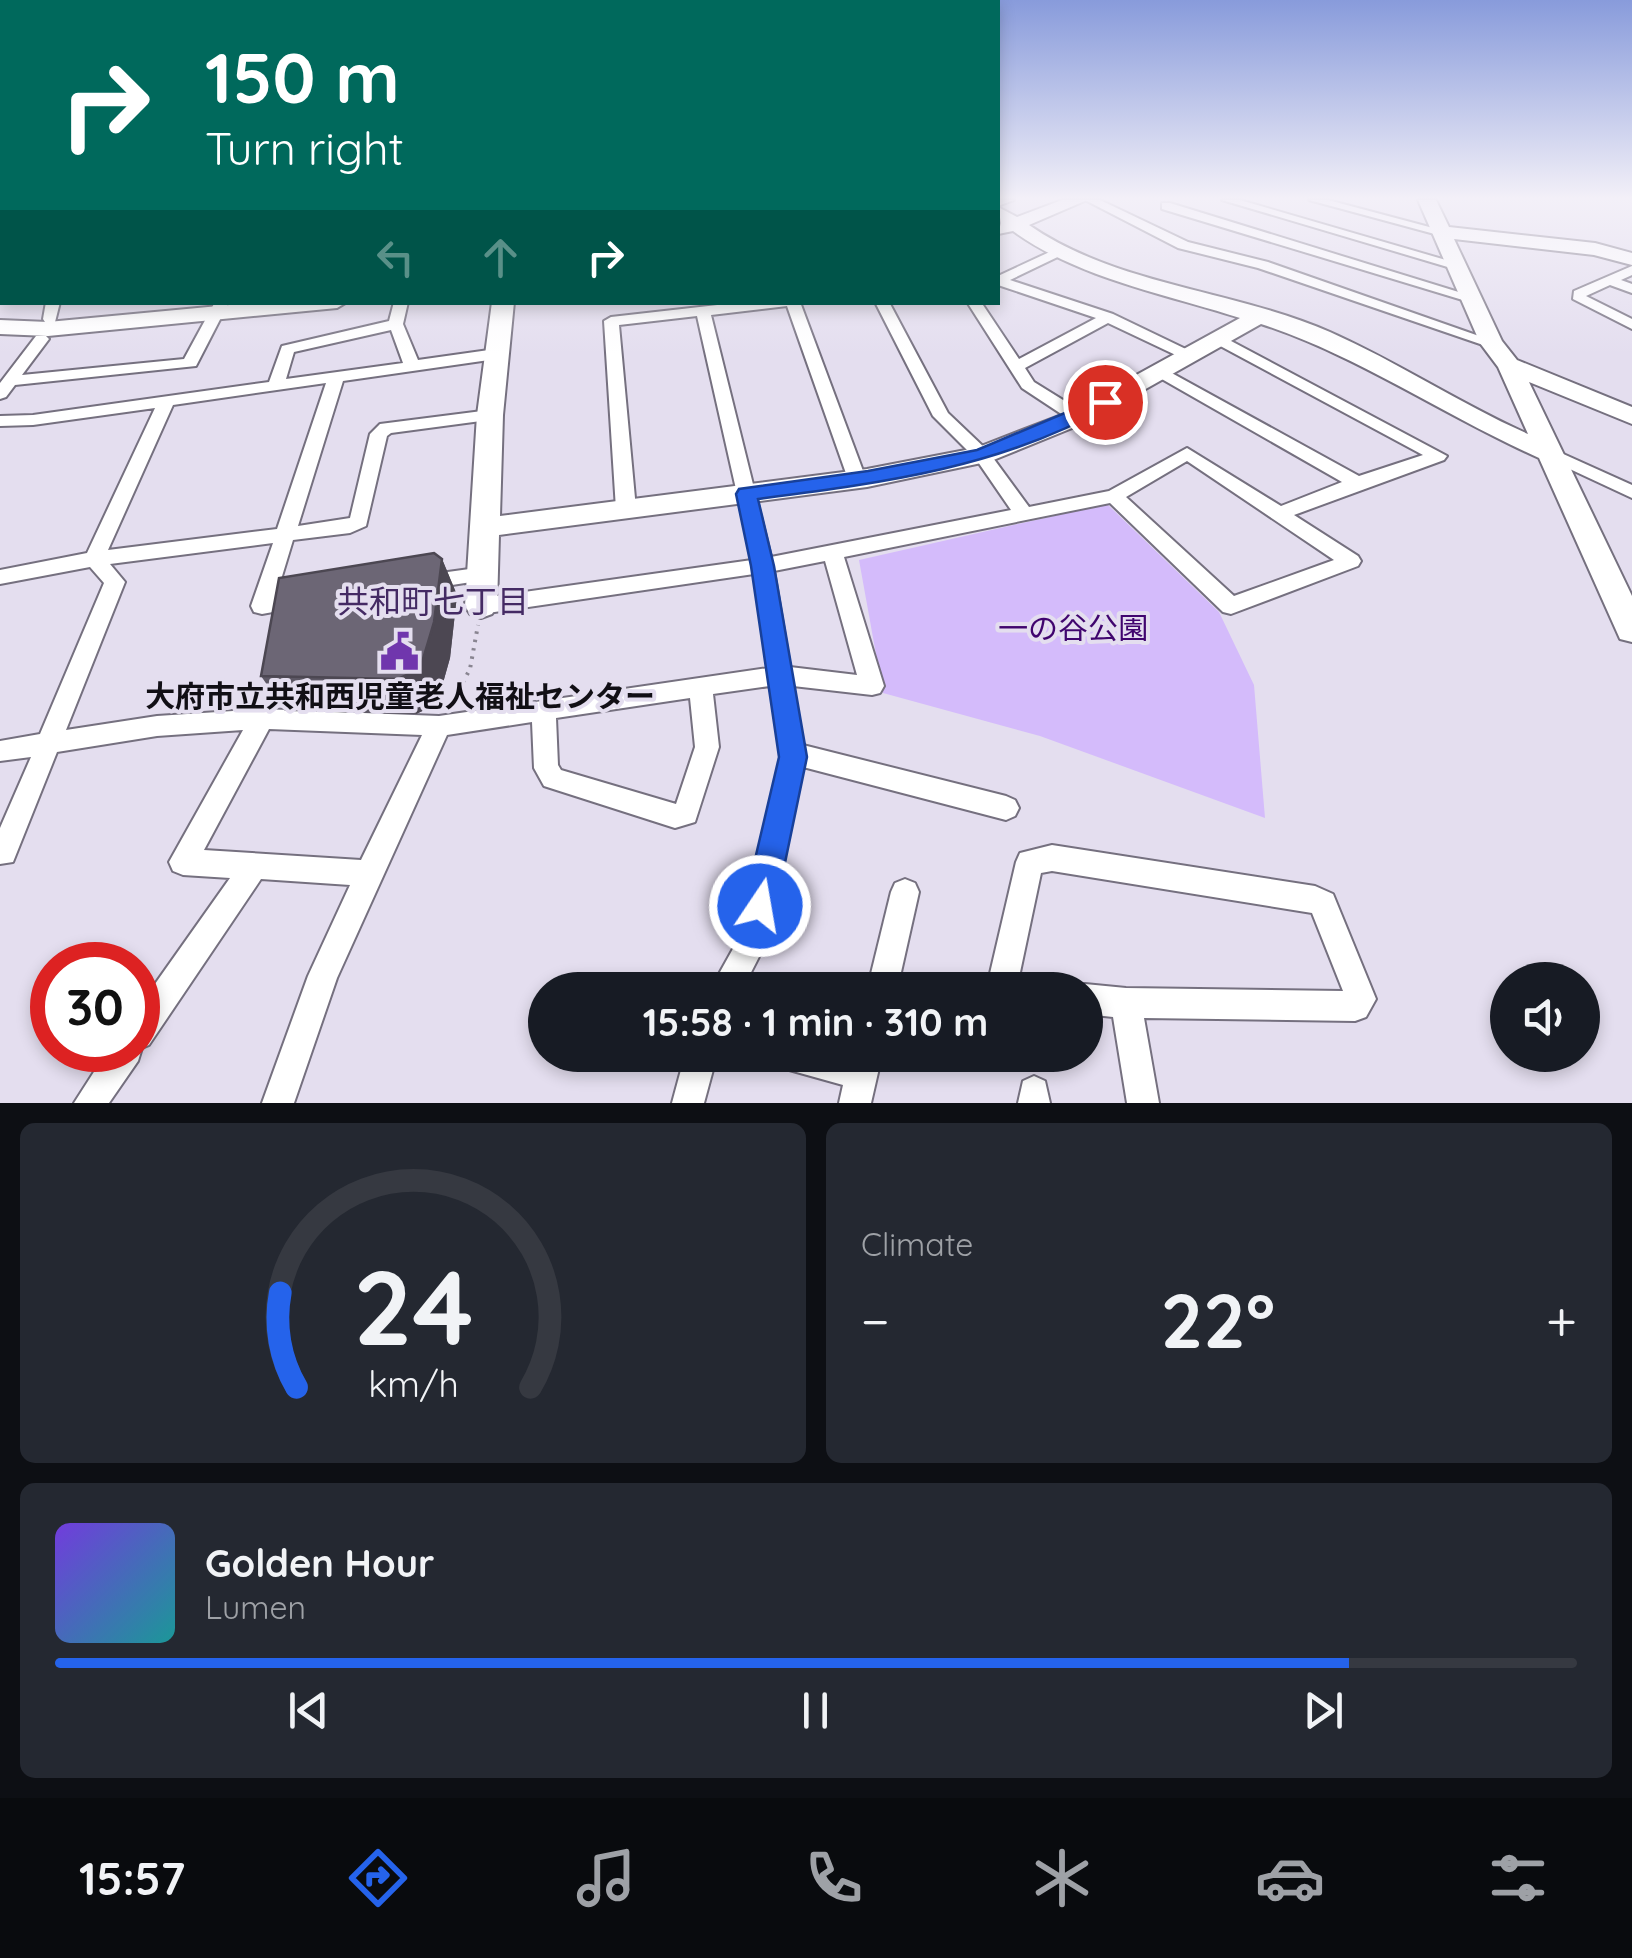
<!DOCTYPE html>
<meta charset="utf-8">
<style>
:root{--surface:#171b24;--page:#242831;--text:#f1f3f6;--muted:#9ea1a6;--line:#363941;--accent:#2563eb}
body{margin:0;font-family:Quicksand,"Noto Sans JP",sans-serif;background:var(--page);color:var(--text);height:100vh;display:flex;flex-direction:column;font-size:38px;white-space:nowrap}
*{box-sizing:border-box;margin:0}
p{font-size:32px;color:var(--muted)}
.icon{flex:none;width:55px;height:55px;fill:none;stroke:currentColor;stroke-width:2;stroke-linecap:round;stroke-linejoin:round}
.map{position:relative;height:1103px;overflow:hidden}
.details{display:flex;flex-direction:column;gap:20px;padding:20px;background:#0d0f14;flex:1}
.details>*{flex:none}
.hud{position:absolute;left:0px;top:0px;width:1000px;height:305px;box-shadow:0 5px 15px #0003;background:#00695c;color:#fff;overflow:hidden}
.buttons{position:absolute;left:1490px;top:962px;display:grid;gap:20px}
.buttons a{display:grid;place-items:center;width:110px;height:110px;border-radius:50%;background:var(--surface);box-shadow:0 5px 15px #0003;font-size:50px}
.speed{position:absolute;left:30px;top:942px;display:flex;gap:20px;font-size:50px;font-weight:700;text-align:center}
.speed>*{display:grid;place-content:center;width:130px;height:130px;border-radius:50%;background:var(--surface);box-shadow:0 5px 15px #0003;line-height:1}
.speed .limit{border:15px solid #d22;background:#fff;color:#111}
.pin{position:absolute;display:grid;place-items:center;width:85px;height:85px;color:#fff;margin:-42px;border:5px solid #fff;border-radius:50%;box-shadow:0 2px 10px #0007}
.me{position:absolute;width:110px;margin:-55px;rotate:12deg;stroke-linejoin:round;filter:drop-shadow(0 0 8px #0008)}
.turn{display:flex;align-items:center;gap:35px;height:210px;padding:0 40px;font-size:45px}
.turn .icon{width:130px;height:130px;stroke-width:2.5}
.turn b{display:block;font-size:70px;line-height:85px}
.lanes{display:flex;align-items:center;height:95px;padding:0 40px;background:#0003;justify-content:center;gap:50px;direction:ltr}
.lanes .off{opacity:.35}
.big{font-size:75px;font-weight:800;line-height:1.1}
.details .widget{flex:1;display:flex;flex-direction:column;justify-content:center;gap:15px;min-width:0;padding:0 35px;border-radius:15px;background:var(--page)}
.details .dial{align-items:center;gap:0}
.dial svg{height:260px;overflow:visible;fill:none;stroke:var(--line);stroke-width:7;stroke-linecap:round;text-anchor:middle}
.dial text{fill:var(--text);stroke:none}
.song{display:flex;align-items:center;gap:30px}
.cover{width:120px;height:120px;border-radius:15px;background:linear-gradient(135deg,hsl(260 70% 55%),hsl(180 70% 35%))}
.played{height:10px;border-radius:5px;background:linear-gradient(90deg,var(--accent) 85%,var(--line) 85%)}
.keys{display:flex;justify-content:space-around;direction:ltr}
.heat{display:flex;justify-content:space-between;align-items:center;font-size:55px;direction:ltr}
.details .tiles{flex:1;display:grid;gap:20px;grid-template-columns:1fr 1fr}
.widget:last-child{grid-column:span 2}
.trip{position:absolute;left:528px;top:972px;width:575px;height:100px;border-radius:50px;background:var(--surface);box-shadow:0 5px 15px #0003;font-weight:800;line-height:100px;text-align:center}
.tab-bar{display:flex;height:160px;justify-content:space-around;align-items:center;background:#090b0e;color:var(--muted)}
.tab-bar .icon{width:70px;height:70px}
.tab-bar .current{color:var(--accent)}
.tab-bar b{font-size:45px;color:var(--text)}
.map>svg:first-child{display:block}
</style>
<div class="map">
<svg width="1632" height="1103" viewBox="0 0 1632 1103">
<rect width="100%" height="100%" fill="#e4deef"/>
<path fill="#d4bbfb" d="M1107 504 1219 612 1254 685 1265 818 1040 736 883 693 859 560Z"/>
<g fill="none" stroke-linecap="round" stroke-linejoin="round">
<defs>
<g id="street">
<path d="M998 200H1014L998 206Z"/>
<path d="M1085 200H1100L1188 242 1268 262 1499 343 1496 346H1486L1258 268 1178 248Z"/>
<path d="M1222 200H1240L1463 265 1451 268Z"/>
<path d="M1309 200H1328L1448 232 1442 236Z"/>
<path d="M1162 203H1170L1478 298 1466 301 1162 209Z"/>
<rect x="0" y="247" width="2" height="8"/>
<path d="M1056 249 1068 252 1010 280 1113 314 1192 352V358H1182L1108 323 1025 368 1034 382 1084 413V421H1072L1022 388 967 302H981L1019 359 1096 318 998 285V276Z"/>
<path d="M1632 266V275L1621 280 1632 284V293L1610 285 1586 296 1632 319V329L1573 299 1574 291Z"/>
<rect x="0" y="287" width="2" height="8"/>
<path d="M46 302H60L55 322H45L43 319Z"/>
<path d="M215 302H229L196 366 15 385 6 397 0 399V383L36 336H46L49 339 22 375 184 359Z"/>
<path d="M394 302H408L403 324 418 360 496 349 504 354 496 359 343 381 298 526 350 518 370 434 380 424 490 410 498 415 496 419 391 433 387 436 366 526 350 533 293 540 276 596H306L310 601 306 606 262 614 254 612 251 606 273 543 110 564 125 582 66 730 157 716 262 709 439 716 768 668 754 574 481 614 473 612 470 606 473 600 481 598 752 560 697 316 619 325 636 509 626 515 616 509 604 321 611 317 744 302H800L866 479 863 483H851L848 479 787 306 711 315 771 557 1011 510 976 459 933 416 875 302H889L948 413 988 451 1029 507 1109 491 1187 448 1281 506 1342 482 1153 374V368L1159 366 1359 476 1423 455 1211 341V335L1216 333 1447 456 1444 460 1294 515 1358 556 1361 561 1358 566 1231 614 1223 612 1110 503 844 557 884 686 880 693 872 695 793 686 803 745 1006 796 1015 800 1019 808 1015 816 1006 820 803 767 766 943 742 990H710L739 938 781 757 770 686 713 694 719 747 695 822 675 828 544 786 534 768 532 722 447 735 337 978 294 1103H262L308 976 350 885 261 879 149 1045 142 1048 138 1061 109 1103H74L108 1050H138V1008L230 878 183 875 173 871 169 862 243 730 157 736 57 752 13 862 0 864V828L31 757 0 761V741L40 734 104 583 90 567 0 584V570L87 553 155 408 33 425 0 426V416L33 415 269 382 282 346 389 321ZM391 330 403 363 286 379 294 352ZM326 383 277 529 108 550 173 405ZM1187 461 1334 560 1234 596 1126 497ZM825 561 857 675 790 667 774 571ZM690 698 695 747 676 804 561 770 558 765 556 718ZM269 729 422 735 361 860 204 850Z"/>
<path d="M1550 448 1632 485V498L1544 457 1541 453Z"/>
<path d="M484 567 491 569 494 574 491 579 426 589 419 587 416 582 419 577 426 575Z"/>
<path d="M1052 845 1315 886 1333 894 1376 999 1366 1017 1355 1021 1144 1018 1159 1103H1127L1113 1017 1085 1014V990L1074 988 1085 984 1126 988 1343 991 1312 913 1052 871 1041 873 1019 977 1025 990H991L988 982 1016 862 1020 853Z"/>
<path d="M905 879 915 883 919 892 897 990H867L891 892 895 883Z"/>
<path d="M685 1055H717L704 1103H672Z"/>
<path d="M770 1055H882L871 1103H839L843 1085 775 1066Z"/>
<path d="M1034 1076 1045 1081 1050 1103H1018L1023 1081Z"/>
</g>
<g id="secondary">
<path d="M1062 200H1087L1029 225C1117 286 1235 290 1330 332 1398 362 1460 404 1528 434L1498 367 1480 343 1418 200H1436L1449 227 1595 243 1632 253V265L1594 255 1454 239 1502 341 1517 360 1632 407V424L1529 382 1632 596V642L1620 639 1616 630 1539 458C1445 416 1357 355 1261 324L1087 422 991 461 867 487 499 535 497 606 492 614 481 618 470 614 465 606 477 415 492 302H514L503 415 500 516 867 469 976 448 1069 412 1240 318C1165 294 1078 278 1013 231L998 234 1001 223 998 207 1017 217Z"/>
<path d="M262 302H347L337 308 48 336 0 334V320L48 322Z"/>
</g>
</defs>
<use href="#street" stroke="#75707f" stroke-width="4"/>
<use href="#secondary" stroke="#75707f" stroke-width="4"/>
<path stroke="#898591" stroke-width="4" stroke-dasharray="2.5 6" stroke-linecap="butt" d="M451 705 470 669 478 625"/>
<use href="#street" fill="#fff" fill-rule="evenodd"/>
<use href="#secondary" fill="#fff" fill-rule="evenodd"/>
</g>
<path fill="#5d5865" d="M442 559 457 595 450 658 437 704 416 714 285 711 261 676Z"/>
<path fill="#4c4752" d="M442 559 457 595 450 658 437 704 416 714 398 679Z"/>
<path fill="#6c6675" stroke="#4c4752" stroke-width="2.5" d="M434 553 442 559 434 622 420 669 398 679 261 676 279 578Z"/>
<linearGradient id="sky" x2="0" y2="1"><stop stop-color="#889bdb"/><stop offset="0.56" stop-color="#f3f0f8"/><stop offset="1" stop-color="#f3f0f8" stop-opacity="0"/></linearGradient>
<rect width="1632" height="354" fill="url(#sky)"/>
<path fill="#2563eb" stroke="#184099" stroke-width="2.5" d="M1105 396 1114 402 1111 405C1002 468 881 483 758 499L774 566 807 757 776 906 772 917 760 921 749 917 744 906 779 757 751 566 736 494 739 489 868 471 977 450Z"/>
<defs>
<symbol id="civic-bare" viewBox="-9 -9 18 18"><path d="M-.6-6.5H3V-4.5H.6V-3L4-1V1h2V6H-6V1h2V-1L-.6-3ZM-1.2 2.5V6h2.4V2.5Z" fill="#7036ad" stroke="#e4deef" stroke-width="2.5" paint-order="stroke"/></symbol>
</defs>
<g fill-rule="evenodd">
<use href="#civic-bare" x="372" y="624" width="55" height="55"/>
</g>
<g text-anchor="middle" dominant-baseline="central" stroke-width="8" stroke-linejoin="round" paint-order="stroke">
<g font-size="30" fill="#40056e" stroke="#e4deef">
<text x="1073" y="628">一の谷公園</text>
</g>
<g font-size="30" font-weight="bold" fill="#110f15" stroke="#e4deef">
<text x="400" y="696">大府市立共和西児童老人福祉センター</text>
</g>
<g font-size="32" fill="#442a64" stroke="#e4deef">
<text x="433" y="601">共和町七丁目</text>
</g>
</g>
</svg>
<div class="buttons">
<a><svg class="icon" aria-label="sound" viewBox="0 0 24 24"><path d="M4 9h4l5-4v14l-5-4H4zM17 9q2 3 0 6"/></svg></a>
</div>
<div class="speed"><div class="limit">30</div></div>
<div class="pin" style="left:1105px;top:402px;background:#d93025"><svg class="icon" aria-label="arrive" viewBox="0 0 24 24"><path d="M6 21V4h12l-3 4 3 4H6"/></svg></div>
<svg class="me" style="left:760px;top:906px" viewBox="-20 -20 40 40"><circle r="17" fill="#2563eb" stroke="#fff" stroke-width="3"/><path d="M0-11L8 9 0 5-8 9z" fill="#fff"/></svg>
<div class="trip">15:58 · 1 min · 310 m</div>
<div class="hud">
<div class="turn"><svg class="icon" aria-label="right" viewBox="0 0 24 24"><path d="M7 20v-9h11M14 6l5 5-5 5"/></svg><div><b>150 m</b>Turn right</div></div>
<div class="lanes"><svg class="icon off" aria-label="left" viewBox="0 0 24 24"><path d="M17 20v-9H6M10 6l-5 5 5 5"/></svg><svg class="icon off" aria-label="ahead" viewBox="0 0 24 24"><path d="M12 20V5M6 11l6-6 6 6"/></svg><svg class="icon" aria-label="right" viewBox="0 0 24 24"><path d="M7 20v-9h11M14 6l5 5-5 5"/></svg></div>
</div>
</div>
<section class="details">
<div class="tiles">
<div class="widget dial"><svg viewBox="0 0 100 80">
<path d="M14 69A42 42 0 1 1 86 69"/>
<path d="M14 69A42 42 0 0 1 9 40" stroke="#2563eb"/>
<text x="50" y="56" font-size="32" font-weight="700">24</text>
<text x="50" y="72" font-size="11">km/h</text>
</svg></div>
<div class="widget"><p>Climate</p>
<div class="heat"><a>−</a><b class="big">22°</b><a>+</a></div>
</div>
<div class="widget">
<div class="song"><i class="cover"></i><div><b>Golden Hour</b><p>Lumen</p></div></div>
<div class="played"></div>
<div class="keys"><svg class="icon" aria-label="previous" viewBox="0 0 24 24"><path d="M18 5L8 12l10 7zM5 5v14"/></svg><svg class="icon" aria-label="pause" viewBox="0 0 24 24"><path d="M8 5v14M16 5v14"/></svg><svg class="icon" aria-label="next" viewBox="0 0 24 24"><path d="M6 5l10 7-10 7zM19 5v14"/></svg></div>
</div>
</div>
</section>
<nav class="tab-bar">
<b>15:57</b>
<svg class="icon current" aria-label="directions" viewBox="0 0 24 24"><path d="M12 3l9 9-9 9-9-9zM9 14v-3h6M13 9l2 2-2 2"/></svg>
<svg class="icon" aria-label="music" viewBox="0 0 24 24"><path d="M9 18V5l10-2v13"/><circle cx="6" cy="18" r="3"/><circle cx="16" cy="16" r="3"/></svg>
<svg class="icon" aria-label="phone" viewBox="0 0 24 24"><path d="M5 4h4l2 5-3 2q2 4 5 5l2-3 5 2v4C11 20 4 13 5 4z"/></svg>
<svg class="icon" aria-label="climate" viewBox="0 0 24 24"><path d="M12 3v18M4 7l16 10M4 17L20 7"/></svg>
<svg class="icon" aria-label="car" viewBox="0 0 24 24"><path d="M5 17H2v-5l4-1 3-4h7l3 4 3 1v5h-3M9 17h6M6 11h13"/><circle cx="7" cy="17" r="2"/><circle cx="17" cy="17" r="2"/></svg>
<svg class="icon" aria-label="filters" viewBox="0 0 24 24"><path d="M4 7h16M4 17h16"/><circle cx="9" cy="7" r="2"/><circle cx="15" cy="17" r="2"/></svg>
</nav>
